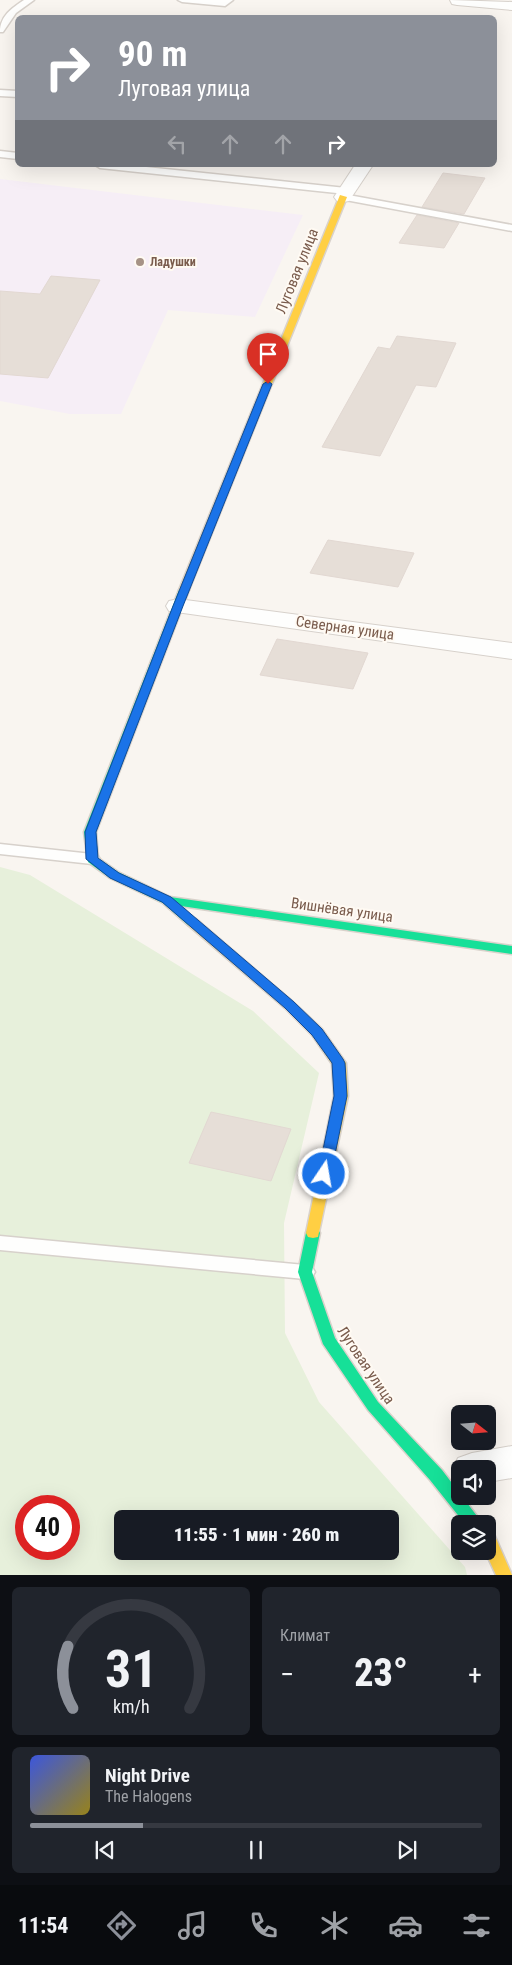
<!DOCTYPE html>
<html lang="ru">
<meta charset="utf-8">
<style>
:root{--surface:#171b24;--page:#20242c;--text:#f1f3f6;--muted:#9ea1a6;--line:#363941;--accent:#8c9099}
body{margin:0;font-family:"Roboto Condensed",sans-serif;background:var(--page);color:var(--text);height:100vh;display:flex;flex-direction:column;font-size:19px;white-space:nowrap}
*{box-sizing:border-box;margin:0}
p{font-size:16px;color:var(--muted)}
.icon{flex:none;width:28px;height:28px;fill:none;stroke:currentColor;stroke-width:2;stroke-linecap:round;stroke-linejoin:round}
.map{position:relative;height:1575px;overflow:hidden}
.sheet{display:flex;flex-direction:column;gap:12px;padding:12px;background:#0d0f14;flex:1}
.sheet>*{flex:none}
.guide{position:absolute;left:15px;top:15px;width:482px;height:152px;border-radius:8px;box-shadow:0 5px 20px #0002;background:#8c9099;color:#fff;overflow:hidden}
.needle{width:32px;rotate:107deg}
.tools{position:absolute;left:451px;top:1405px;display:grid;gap:10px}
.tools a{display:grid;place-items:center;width:45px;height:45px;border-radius:8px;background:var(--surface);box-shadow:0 5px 20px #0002;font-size:25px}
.speed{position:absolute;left:15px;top:1495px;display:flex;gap:10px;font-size:25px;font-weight:700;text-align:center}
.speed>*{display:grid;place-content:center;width:65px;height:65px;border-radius:50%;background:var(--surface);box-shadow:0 5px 20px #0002;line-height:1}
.speed .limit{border:8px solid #d22;background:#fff;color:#111}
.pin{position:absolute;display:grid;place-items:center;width:42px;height:42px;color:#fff;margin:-51px -21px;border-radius:50% 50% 50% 0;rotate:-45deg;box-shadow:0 0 5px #0007}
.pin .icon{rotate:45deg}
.me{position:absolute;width:55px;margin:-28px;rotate:12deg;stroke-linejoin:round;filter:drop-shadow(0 0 4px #0008)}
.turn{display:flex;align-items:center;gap:18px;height:105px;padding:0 20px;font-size:22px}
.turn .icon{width:65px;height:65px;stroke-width:2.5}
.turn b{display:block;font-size:35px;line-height:42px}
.lanes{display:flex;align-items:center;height:48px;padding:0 20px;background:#0003;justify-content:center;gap:25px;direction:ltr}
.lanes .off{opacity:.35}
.big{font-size:38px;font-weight:800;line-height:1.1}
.sheet .tile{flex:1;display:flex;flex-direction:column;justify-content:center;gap:8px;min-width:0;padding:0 18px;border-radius:8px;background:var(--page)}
.sheet .dial{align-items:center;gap:0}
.dial svg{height:130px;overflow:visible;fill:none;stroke:var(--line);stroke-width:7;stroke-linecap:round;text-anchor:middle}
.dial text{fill:var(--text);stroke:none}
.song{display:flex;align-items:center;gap:15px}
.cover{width:60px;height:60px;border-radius:8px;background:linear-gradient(135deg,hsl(230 70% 55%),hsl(50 70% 35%))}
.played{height:5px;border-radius:2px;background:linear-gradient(90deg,var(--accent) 25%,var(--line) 25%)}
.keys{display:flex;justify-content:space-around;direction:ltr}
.heat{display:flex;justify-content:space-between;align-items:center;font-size:28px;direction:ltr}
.sheet .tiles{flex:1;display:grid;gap:12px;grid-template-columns:1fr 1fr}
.tile:last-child{grid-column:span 2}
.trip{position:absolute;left:114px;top:1510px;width:285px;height:50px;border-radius:8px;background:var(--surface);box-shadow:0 5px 20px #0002;font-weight:800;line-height:50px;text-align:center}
.tabs{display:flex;height:80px;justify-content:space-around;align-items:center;background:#090b0e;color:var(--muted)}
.tabs .icon{width:35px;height:35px}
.tabs .current{color:var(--accent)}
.tabs b{font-size:22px;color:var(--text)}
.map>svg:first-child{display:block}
</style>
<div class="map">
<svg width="512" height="1575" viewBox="0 0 512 1575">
<rect width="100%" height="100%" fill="#f9f5f0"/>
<path fill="#f6eef6" d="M0 179 303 215 255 317 168 310 121 414H70L0 401Z"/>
<path fill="#e7f0db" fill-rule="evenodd" d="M0 867 30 875 253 1011 319 1073 284 1223 285 1333 319 1402 465 1567 467 1575H0ZM26 1506H69V1549H26ZM122 1519H390V1551H122Z"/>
<g fill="#e6ded7" stroke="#e2d8d2">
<path d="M443 173 485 178 464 214 422 207Z"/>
<path d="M417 215 459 223 444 248 399 243Z"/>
<path d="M51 276 100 280 48 378 0 374V291L40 294Z"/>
<path d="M397 336 456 343 436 387 416 385 380 456 322 447 378 347 390 349Z"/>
<path d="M328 540 414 553 398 587 310 573Z"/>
<path d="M277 639 368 653 353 689 260 675Z"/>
<path d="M211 1112 291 1129 271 1181 189 1163Z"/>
</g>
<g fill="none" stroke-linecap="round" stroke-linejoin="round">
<defs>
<g id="lane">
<path d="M24 0H34L16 13 3 32H0C0 16 12 8 24 0Z"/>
<path d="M178 0H233L225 6 182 2Z"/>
<path d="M0 90 18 91V97L0 96Z"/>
<path d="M0 151 18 153V159L0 157Z"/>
<path d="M95 165H127L346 188 351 191 346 194 100 168Z"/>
<path d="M343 194 512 225V231L340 199V195Z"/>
<path d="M0 844 92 854 98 856 100 859 98 862 92 864 0 854Z"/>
<path d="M0 1236 305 1265 312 1267 315 1272 312 1277 305 1279 0 1250Z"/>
</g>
<g id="street">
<path d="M450 0 512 2V10L457 5 452 4Z"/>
<path d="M355 165H373L349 201 343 202 337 201 334 197Z"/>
<path d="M178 599 512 643V659L169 611 166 606 169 601Z"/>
<path d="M512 1446V1478L488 1482V1469H460V1481L458 1480 453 1469 458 1458 472 1453Z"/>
</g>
<g id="fast">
<path d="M184 587 189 590 96 832 98 858 118 872 170 897 512 946V954L181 906 198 922 192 926 188 925 163 903 110 878 88 862 84 832 179 590Z"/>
<path d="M313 1228 318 1229 320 1233 312 1272 335 1338 378 1402 442 1470 483 1524H465L430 1480 368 1410 323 1344 298 1272 306 1233 308 1229Z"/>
</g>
<g id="slow">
<path d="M340 195 347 197 189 590 184 593 180 592 179 590Z"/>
<path d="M192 918 196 919 293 1002 322 1029 346 1063 348 1096 318 1237 313 1238 308 1237 306 1233 334 1096 332 1064 312 1035 285 1008 188 925 186 922 188 919Z"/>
<path d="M488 1532 494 1534 512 1575H496L485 1551H488Z"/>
</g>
</defs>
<use href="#lane" stroke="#d7d1cb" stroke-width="3"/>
<use href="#street" stroke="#d7d1cb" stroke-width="2"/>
<use href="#fast" stroke="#d9d2cb" stroke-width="3"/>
<use href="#slow" stroke="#d9d2cb" stroke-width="3"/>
<use href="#lane" fill="#fefefd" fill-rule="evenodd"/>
<use href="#street" fill="#fefefd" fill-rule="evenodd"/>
<use href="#fast" fill="#16e098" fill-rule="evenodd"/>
<use href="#slow" fill="#ffcf43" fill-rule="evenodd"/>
</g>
<path fill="#1a73e8" stroke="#114b97" d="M268 381 272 384 183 606 96 832 98 858 119 873 171 897 294 1002 322 1029 343 1059 345 1063 347 1096 331 1174 329 1178 324 1180 320 1178 318 1174 334 1096 332 1063 312 1035 285 1008 162 902 110 878 86 859 85 832 173 606 263 384Z"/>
<circle fill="#a69286" stroke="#fffaf3" stroke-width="2" cx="140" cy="262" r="5"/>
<g text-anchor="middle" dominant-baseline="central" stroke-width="4" stroke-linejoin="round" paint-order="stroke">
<g font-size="12" font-weight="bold" fill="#7a5c4d" stroke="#fffaf3" text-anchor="start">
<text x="150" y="262">Ладушки</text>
</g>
<g font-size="15" fill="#7a5c4d" stroke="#fffaf3">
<text transform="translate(297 271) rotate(-68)">Луговая улица</text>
<text transform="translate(345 628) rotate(8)">Северная улица</text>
<text transform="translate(342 910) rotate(8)">Вишнёвая улица</text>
<text transform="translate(366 1365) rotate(56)">Луговая улица</text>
</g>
</g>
</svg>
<div class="tools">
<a><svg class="needle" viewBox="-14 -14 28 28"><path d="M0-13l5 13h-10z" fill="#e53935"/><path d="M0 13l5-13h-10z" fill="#9ea1a6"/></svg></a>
<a><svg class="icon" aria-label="sound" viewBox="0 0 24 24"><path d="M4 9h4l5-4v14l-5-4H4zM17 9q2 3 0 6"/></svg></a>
<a><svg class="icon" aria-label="layers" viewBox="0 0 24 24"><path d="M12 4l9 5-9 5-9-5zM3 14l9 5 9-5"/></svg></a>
</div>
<div class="speed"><div class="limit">40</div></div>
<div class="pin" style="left:268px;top:384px;background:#d93025"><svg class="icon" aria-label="arrive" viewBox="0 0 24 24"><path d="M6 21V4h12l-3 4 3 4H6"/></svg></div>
<svg class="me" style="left:324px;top:1174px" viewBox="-20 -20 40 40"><circle r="17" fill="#1a73e8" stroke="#fff" stroke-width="3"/><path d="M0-11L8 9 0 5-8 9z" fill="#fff"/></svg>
<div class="trip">11:55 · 1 мин · 260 m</div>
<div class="guide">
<div class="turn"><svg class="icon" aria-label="right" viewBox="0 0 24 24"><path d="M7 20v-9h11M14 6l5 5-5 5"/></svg><div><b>90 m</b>Луговая улица</div></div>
<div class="lanes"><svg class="icon off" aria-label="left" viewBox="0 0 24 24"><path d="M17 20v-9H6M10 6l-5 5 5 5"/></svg><svg class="icon off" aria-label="ahead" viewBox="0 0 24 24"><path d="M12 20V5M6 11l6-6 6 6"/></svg><svg class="icon off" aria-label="ahead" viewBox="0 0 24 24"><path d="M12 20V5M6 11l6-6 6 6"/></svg><svg class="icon" aria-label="right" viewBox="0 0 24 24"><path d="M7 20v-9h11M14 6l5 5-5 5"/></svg></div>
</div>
</div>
<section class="sheet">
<div class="tiles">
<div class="tile dial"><svg viewBox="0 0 100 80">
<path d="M14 69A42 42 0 1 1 86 69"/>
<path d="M14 69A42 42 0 0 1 11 31" stroke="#8c9099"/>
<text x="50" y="56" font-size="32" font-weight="700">31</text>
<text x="50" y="72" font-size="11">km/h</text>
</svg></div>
<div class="tile"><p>Климат</p>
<div class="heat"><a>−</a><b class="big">23°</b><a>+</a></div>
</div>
<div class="tile">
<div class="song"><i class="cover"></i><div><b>Night Drive</b><p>The Halogens</p></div></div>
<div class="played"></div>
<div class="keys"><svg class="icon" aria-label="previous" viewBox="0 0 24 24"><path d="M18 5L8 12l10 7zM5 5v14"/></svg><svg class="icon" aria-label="pause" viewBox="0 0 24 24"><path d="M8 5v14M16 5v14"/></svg><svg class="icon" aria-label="next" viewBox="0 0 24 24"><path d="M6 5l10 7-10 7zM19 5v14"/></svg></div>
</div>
</div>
</section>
<nav class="tabs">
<b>11:54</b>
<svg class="icon current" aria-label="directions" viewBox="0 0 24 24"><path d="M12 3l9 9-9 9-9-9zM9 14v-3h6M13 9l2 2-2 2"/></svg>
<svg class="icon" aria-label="music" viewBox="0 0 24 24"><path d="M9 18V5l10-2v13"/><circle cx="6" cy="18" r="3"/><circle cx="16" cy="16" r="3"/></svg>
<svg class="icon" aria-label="phone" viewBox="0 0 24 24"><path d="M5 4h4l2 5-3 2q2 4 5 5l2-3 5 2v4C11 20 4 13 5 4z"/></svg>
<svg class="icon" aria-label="climate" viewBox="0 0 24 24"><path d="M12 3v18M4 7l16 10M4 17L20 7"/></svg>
<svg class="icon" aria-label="car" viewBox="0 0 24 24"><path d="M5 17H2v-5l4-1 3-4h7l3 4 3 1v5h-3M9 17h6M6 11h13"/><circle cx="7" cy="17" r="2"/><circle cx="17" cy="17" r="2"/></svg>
<svg class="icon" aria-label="filters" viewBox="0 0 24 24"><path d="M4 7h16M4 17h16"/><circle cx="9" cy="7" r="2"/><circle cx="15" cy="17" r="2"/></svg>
</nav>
